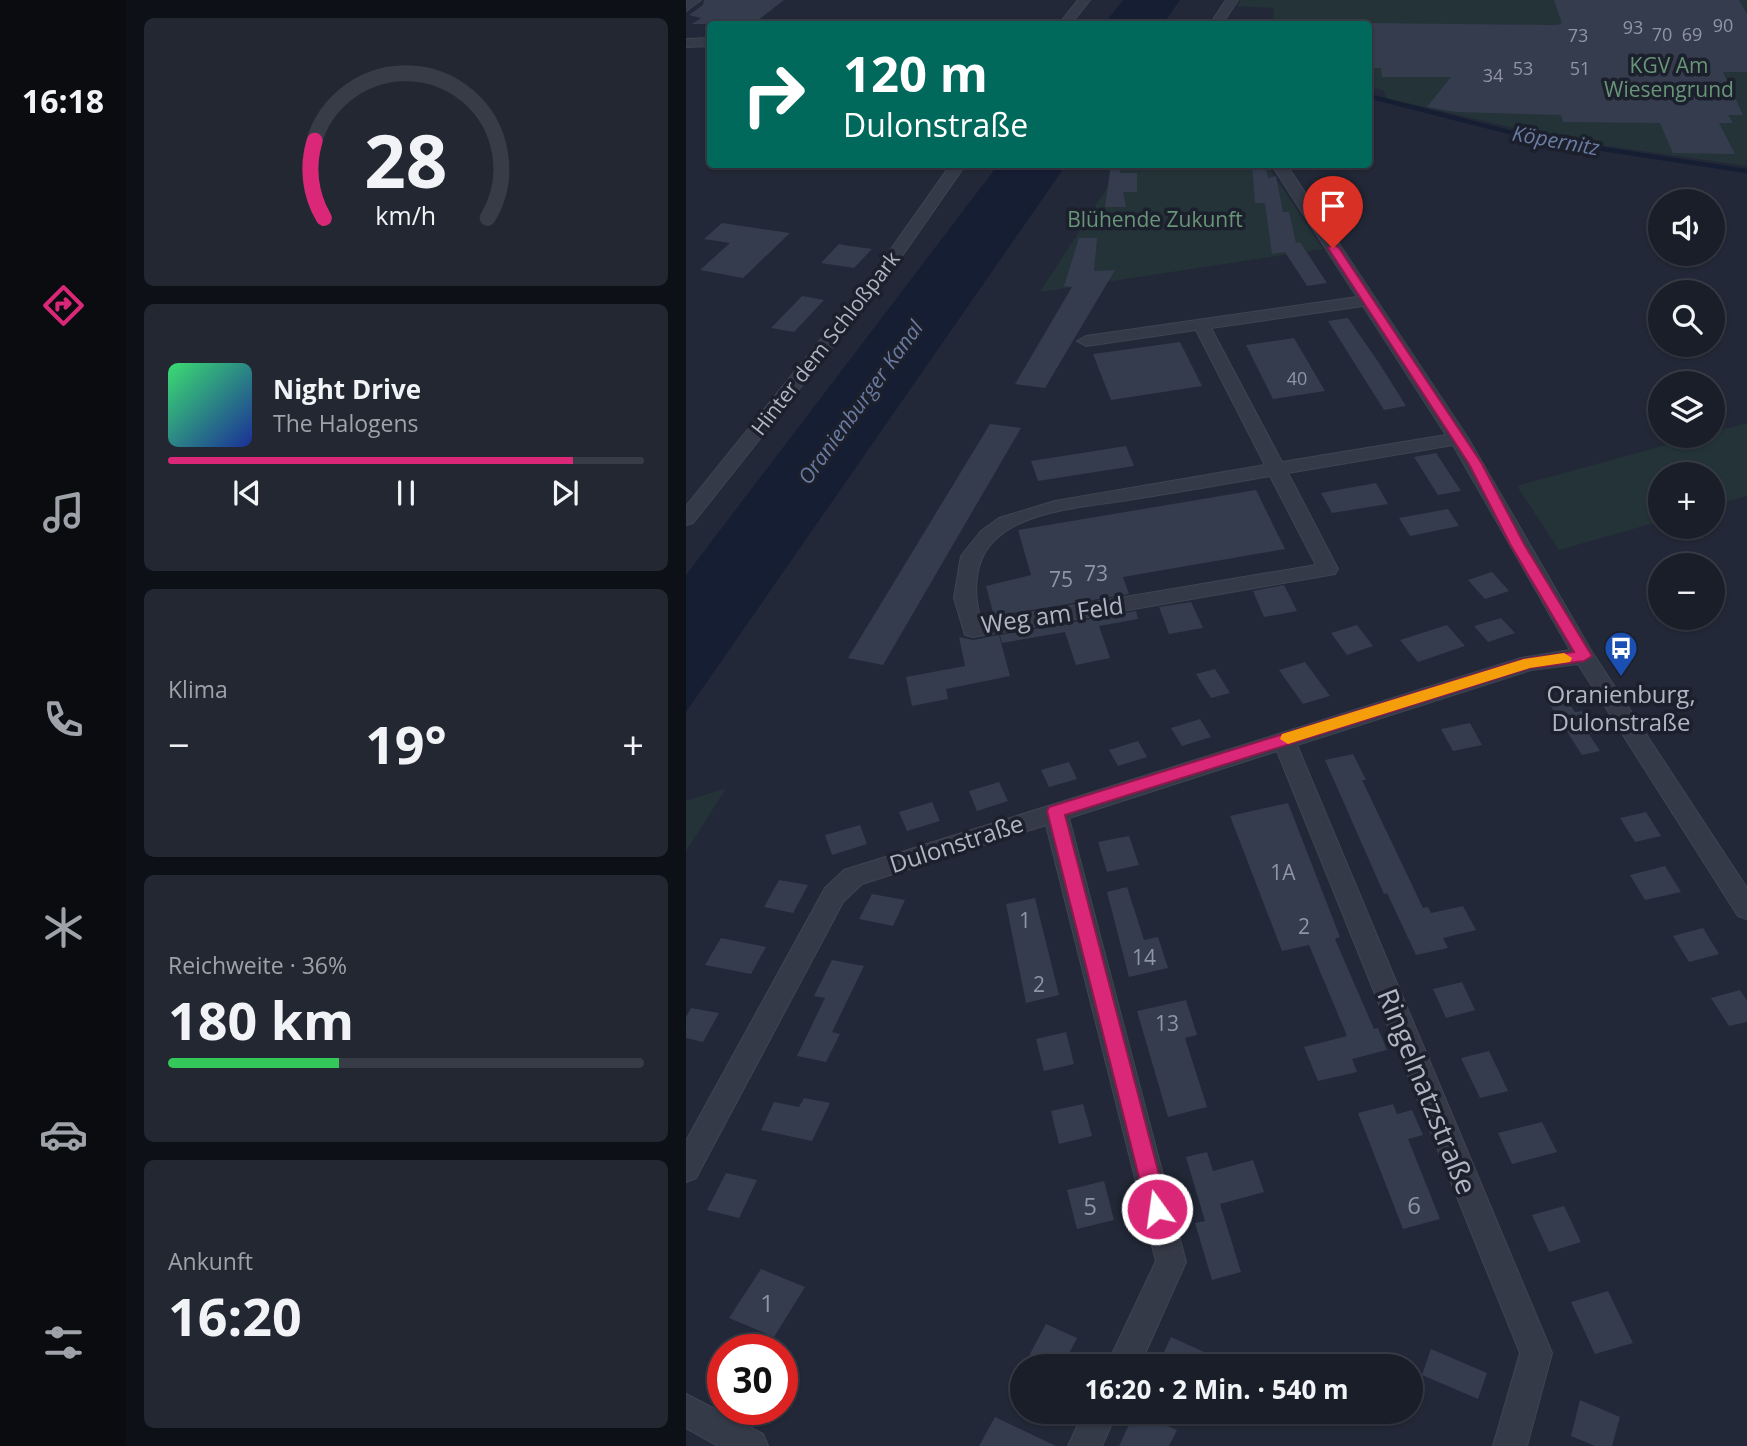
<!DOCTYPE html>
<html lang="de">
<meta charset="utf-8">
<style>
:root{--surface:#1a1e29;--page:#232731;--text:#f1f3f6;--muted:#9fa2a8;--line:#383c46;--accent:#db2777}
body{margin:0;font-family:"Open Sans",sans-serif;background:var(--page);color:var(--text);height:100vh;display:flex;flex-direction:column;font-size:26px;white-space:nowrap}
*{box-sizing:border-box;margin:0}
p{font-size:23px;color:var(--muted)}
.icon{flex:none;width:38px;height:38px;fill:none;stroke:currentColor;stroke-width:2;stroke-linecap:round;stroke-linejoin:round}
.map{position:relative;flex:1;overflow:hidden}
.sheet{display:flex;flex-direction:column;gap:18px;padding:18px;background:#0e1017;width:560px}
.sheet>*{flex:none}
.banner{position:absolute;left:21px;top:21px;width:665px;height:147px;border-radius:7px;box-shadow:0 2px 5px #0004,0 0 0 2px var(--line);background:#00695c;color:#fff;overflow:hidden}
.fabs{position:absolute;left:962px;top:189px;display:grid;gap:14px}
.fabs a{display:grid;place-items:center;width:77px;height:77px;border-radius:50%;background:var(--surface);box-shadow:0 2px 5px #0004,0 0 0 2px var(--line);font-size:35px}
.speed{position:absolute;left:21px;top:1334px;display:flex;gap:14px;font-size:35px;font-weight:700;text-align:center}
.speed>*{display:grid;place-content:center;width:91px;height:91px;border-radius:50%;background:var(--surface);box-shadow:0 2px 5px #0004,0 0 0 2px var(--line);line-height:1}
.speed .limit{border:10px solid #d22;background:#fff;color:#111}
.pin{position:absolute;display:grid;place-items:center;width:60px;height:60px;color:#fff;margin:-72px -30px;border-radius:50% 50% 50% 0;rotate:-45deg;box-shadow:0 0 7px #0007}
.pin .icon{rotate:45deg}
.me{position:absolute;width:77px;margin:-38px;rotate:346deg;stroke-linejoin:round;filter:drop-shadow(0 0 5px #0008)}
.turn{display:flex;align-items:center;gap:24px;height:147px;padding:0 21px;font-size:32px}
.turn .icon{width:91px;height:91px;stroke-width:2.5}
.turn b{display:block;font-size:49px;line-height:60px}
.big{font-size:52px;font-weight:700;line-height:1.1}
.sheet .widget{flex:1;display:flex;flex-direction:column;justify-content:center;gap:10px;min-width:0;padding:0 24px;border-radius:10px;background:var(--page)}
.sheet .dial{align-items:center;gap:0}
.dial svg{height:182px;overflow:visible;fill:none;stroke:var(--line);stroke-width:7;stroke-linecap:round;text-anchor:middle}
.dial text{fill:var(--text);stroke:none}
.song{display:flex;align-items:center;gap:21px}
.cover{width:84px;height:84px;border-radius:10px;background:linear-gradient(135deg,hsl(140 70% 55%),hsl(230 70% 35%))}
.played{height:7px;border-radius:4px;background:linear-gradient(90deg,var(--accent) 85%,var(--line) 85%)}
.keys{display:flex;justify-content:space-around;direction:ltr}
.heat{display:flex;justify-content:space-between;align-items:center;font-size:38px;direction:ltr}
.charge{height:10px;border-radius:5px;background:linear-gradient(90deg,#34c759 36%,var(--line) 0)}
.trip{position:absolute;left:324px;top:1354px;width:413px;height:70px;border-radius:35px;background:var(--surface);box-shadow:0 2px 5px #0004,0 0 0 2px var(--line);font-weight:700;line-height:70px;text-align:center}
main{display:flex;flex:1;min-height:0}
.dock{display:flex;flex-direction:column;width:126px;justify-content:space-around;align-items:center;background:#0a0c10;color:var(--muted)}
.dock .icon{width:49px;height:49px}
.dock .selected{color:var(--accent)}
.dock b{font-size:32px;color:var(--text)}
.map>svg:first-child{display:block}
</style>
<main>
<nav class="dock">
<b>16:18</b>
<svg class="icon selected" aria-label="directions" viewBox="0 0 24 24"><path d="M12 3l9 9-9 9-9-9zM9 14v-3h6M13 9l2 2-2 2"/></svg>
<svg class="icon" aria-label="music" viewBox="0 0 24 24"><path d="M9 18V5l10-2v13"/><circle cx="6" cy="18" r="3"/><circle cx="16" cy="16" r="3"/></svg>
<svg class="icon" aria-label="phone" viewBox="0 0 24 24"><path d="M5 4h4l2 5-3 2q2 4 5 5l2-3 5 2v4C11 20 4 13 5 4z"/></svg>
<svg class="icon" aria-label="climate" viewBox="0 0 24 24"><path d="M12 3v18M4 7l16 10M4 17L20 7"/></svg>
<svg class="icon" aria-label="car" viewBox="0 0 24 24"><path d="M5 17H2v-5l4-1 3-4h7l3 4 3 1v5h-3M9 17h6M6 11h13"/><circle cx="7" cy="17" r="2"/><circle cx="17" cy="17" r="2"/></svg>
<svg class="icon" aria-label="filters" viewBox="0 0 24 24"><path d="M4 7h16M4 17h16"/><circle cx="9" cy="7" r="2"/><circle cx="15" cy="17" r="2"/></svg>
</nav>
<section class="sheet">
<div class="widget dial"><svg viewBox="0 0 100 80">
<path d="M14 69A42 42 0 1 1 86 69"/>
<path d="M14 69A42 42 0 0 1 10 35" stroke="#db2777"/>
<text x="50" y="56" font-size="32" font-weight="700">28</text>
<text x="50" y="72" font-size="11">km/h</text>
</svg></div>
<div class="widget">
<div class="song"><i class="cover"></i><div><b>Night Drive</b><p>The Halogens</p></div></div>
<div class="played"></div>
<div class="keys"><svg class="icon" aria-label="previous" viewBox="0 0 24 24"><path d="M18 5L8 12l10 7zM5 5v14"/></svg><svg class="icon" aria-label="pause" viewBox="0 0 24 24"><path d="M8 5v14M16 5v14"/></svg><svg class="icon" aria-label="next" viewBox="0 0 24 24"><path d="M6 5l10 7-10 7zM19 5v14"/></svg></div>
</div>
<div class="widget"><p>Klima</p>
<div class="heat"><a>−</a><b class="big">19°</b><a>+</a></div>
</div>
<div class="widget"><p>Reichweite · 36%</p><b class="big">180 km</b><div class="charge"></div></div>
<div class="widget"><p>Ankunft</p><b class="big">16:20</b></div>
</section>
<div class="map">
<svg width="1061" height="1446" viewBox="0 0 1061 1446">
<rect width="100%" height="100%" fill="#222837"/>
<g fill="#243338">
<path d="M555 0H1061V166L879 140 700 98 697 90 683 87 682 24H587L588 8 551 6Z"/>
<path d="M436 165H581L637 249 354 292Z"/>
<path d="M1061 423V496L1027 506V474H975V521L873 550 831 486 1013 436H1027V432Z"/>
<path d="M40 788 0 851V801Z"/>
</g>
<g fill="#161e34">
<path d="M437 0H494L477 24H418Z"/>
<path d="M312 165H380L0 712V575Z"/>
</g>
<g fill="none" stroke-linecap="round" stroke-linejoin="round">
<path stroke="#161e34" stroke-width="4.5" d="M682 96 851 139 1061 171"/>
</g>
<g fill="#343c4e">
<path d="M18 0H98L67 24H6L15 18 3 15 17 5Z"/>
<path d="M868 0H1053L1061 14V72H1037L1057 115H1042L1047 123H1033L1049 154 987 153 974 123 877 122 875 115 770 112 741 107 765 77H696L695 68H682V23L872 25 876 23Z"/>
<path d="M425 164H433L434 173H451V192H437L440 207H419Z"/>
<path d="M566 164H579L582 178 590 176 597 212H603L610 243 614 242 641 283 621 286 599 252 586 254 579 203H569Z"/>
<path d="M36 223 104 233 57 278 14 270 44 243 18 239Z"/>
<path d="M393 238H411L408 271 429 270 359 388 329 384 386 287 378 286Z"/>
<path d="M153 244 164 246 186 249 168 268 135 263Z"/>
<path d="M116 296 138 300 108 332 85 328Z"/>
<path d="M662 318 695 366 720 406 698 410 642 321Z"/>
<path d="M608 338 639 391 587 399 560 345Z"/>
<path d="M494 342 516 386 425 400 407 354Z"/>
<path d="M304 424 335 428 197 665 162 658Z"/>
<path d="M440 446 448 466 352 481 345 461Z"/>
<path d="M750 453 756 462 775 491 752 495 728 457Z"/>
<path d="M690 483 702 504 646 513 635 493Z"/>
<path d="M570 490 599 549 437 577 443 594 308 616 300 586 345 575 332 530Z"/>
<path d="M762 509 773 526 724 536 713 518Z"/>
<path d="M806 572 823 591 799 599 782 580Z"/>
<path d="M598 585 611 611 578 617 567 591Z"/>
<path d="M505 602 517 628 483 634 473 607Z"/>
<path d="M450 611 452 619 413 626 424 658 390 665 379 632 316 643 314 635Z"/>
<path d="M815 618 829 633 802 642 788 626Z"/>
<path d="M671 625 687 646 661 655 645 633Z"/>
<path d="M761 625 779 646 732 662 714 640Z"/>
<path d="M313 635 324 676 260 689 262 699 226 706 220 677 279 666 273 637 287 640Z"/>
<path d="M619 662 644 696 617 704 593 670Z"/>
<path d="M529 669 544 693 525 698 510 674Z"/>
<path d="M878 696 889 712 897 711 912 732 903 734 914 751 896 755 864 705Z"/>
<path d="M514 719 525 737 496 746 485 728Z"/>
<path d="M784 723 796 745 767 751 755 729Z"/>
<path d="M452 741 461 757 432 766 423 750Z"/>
<path d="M667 754 680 780H676L737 908 742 907 745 913 777 906 790 930 757 938 762 948 730 955 701 893 698 894 639 760Z"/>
<path d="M383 762 391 779 363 787 355 770Z"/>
<path d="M313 782 322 801 291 811 283 791Z"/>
<path d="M246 802 254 821 221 831 213 812Z"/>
<path d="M602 803 654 937 649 939 688 1029 692 1028 701 1050 666 1059 671 1072 632 1081 618 1047 661 1036 623 945 596 951 544 816Z"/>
<path d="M960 812 975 836 949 842 934 818Z"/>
<path d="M174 825 181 844 146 855 139 835Z"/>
<path d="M443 836 453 865 421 872 412 842Z"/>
<path d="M979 866 995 892 959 900 944 875Z"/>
<path d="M93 880 122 885 107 913 78 907Z"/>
<path d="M441 887 458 940 472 937 482 968 443 977 421 892Z"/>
<path d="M186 894 219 900 207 926 173 919Z"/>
<path d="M349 898 373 995 340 1003 320 904Z"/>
<path d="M1017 928 1033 954 1003 962 987 936Z"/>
<path d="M35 938 80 947 65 974 19 965Z"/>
<path d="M146 960 178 966 146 1032 154 1034 140 1062 111 1056 139 998 128 996Z"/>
<path d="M776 982 789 1010 760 1018 747 989Z"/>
<path d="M1054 990 1061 1001V1022L1043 1026 1025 998Z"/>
<path d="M500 1000 511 1035 499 1038 521 1107 482 1117 451 1011Z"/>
<path d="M5 1008 33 1013 17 1042 0 1038V1017Z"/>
<path d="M380 1032 388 1064 358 1071 350 1039Z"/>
<path d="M803 1051 822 1091 794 1098 775 1058Z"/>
<path d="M118 1098 144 1103 126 1141 75 1130 88 1102 113 1107Z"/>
<path d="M397 1104 406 1136 373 1144 365 1111Z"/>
<path d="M707 1104 711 1114 726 1110 737 1135 722 1139 754 1219 717 1229 672 1113Z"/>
<path d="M856 1122 871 1152 826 1164 812 1133Z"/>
<path d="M521 1152 527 1171 567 1160 578 1192 534 1204 555 1272 526 1280 509 1223 519 1221 500 1157Z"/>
<path d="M40 1173 71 1180 53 1218 21 1210Z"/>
<path d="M418 1181 428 1220 391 1229 381 1190Z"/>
<path d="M878 1206 895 1242 863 1252 846 1215Z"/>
<path d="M75 1269 119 1287 88 1337 43 1318Z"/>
<path d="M922 1291 947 1343 909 1354 885 1302Z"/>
<path d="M360 1324 391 1338 376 1367H337Z"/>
<path d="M485 1337 551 1367H471Z"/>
<path d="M745 1349 801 1373 792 1399 736 1375Z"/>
<path d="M894 1400 934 1417 926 1446H909L885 1436Z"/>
<path d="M449 1412 491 1430 483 1446H433Z"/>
<path d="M309 1417 370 1446H293Z"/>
</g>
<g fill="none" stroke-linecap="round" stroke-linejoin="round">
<defs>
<g id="minor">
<path d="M15 0 0 11 1 0Z"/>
<path d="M392 0H404L385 24H373Z"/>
<path d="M540 0H552L536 24H524Z"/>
<path d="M24 38V46L0 47V39Z"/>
<path d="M265 164H280L198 282 7 523 0 525V506L186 276Z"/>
<path d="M585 164H600L782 438 906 652 1061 888V919L1052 916 892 664 845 670 611 745 866 1353 841 1446H807L834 1353 591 751 383 818 500 1262 453 1367H420L470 1261 360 825 176 884 157 902 10 1178 0 1182V1141L139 888 158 870 835 658 884 650 767 445 602 473 652 569 649 574 287 637 279 635 268 598 275 556 295 531 313 518 369 501 579 465 510 330 400 346 391 341 400 336 671 297ZM677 306 760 435 596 462 525 328ZM584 476 630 565 295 621C287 593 287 559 311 538 345 508 404 507 448 499 493 492 539 484 584 476Z"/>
<path d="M0 1394 77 1434 82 1446H32L0 1428Z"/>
<path d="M398 1412H431L416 1446H382Z"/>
</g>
</defs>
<use href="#minor" stroke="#3f4451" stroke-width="2"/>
<use href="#minor" fill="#353a48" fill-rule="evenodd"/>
</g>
<path fill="#db2777" stroke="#8e194d" stroke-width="2" d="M647 244 653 248 796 464 838 544 906 656 898 661 844 668 379 815 482 1209 479 1216 471 1218 464 1216 461 1209 361 811 363 807 838 659 888 652 824 544 783 464 642 248Z"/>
<path fill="#f59e0b" d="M878 653 886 658 884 662 844 668 602 744 594 739 596 734 838 659Z"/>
<defs>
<symbol id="bus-pin" viewBox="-11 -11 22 30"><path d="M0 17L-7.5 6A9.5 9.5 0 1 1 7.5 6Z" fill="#1a4fb4" stroke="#1b202c"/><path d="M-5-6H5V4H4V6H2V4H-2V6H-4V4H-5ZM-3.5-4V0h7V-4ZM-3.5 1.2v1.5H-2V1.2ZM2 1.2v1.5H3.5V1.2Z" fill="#fff"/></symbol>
</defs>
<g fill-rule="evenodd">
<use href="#bus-pin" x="916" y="629" width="38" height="52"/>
</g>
<g text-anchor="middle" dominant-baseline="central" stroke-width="7" stroke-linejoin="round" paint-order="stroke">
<g font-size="18" fill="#8f95a4">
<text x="1037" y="25">90</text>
<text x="947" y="27">93</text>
<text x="976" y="34">70</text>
<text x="1006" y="34">69</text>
<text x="892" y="35">73</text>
<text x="837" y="68">53</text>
<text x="894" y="68">51</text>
<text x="807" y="75">34</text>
<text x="611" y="378">40</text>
</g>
<g font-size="21" fill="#689478" stroke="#1b202c">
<text x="983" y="65">KGV Am<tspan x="983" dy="24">Wiesengrund</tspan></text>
<text x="469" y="219">Blühende Zukunft</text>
</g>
<g font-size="21" font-style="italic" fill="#6a7ba2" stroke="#1b202c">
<text transform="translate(870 140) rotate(10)">Köpernitz</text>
<text transform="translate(174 402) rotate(-54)">Oranienburger Kanal</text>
</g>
<g font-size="21" fill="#b0b5c4" stroke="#1b202c">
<text transform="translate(139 343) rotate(-52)">Hinter dem Schloßpark</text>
</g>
<g font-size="21" fill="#8f95a4">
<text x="410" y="573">73</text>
<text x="375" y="579">75</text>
<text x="597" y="872">1A</text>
<text x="339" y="920">1</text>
<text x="618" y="926">2</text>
<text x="458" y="957">14</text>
<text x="353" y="984">2</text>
<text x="481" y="1023">13</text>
</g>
<g font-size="24" fill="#b0b5c4" stroke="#1b202c">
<text transform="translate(366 614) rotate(-8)">Weg am Feld</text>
<text transform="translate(270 843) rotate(-18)">Dulonstraße</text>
</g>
<g font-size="24" fill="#b0b5c4" stroke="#1b202c">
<text x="935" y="693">Oranienburg,<tspan x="935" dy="28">Dulonstraße</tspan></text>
</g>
<g font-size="24" fill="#8f95a4">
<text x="728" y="1204">6</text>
<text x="404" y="1205">5</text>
<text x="81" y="1302">1</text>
</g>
<g font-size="28" fill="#b0b5c4" stroke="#1b202c">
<text transform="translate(742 1091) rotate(68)">Ringelnatzstraße</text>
</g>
</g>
</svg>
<div class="fabs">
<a><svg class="icon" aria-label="sound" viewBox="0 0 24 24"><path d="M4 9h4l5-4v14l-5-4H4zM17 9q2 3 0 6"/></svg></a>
<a><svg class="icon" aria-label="search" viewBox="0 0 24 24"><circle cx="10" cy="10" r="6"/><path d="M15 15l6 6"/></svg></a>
<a><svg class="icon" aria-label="layers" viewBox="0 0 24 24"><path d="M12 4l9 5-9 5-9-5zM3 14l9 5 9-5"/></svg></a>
<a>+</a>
<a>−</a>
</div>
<div class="speed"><div class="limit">30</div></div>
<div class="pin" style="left:647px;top:248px;background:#d93025"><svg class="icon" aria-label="arrive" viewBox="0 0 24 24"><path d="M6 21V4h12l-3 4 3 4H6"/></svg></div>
<svg class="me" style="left:471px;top:1209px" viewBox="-20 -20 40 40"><circle r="17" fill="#db2777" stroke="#fff" stroke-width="3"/><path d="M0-11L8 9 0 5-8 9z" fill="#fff"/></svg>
<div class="trip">16:20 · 2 Min. · 540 m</div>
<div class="banner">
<div class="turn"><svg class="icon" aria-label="right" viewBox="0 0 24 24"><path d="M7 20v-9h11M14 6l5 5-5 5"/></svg><div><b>120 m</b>Dulonstraße</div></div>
</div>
</div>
</main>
